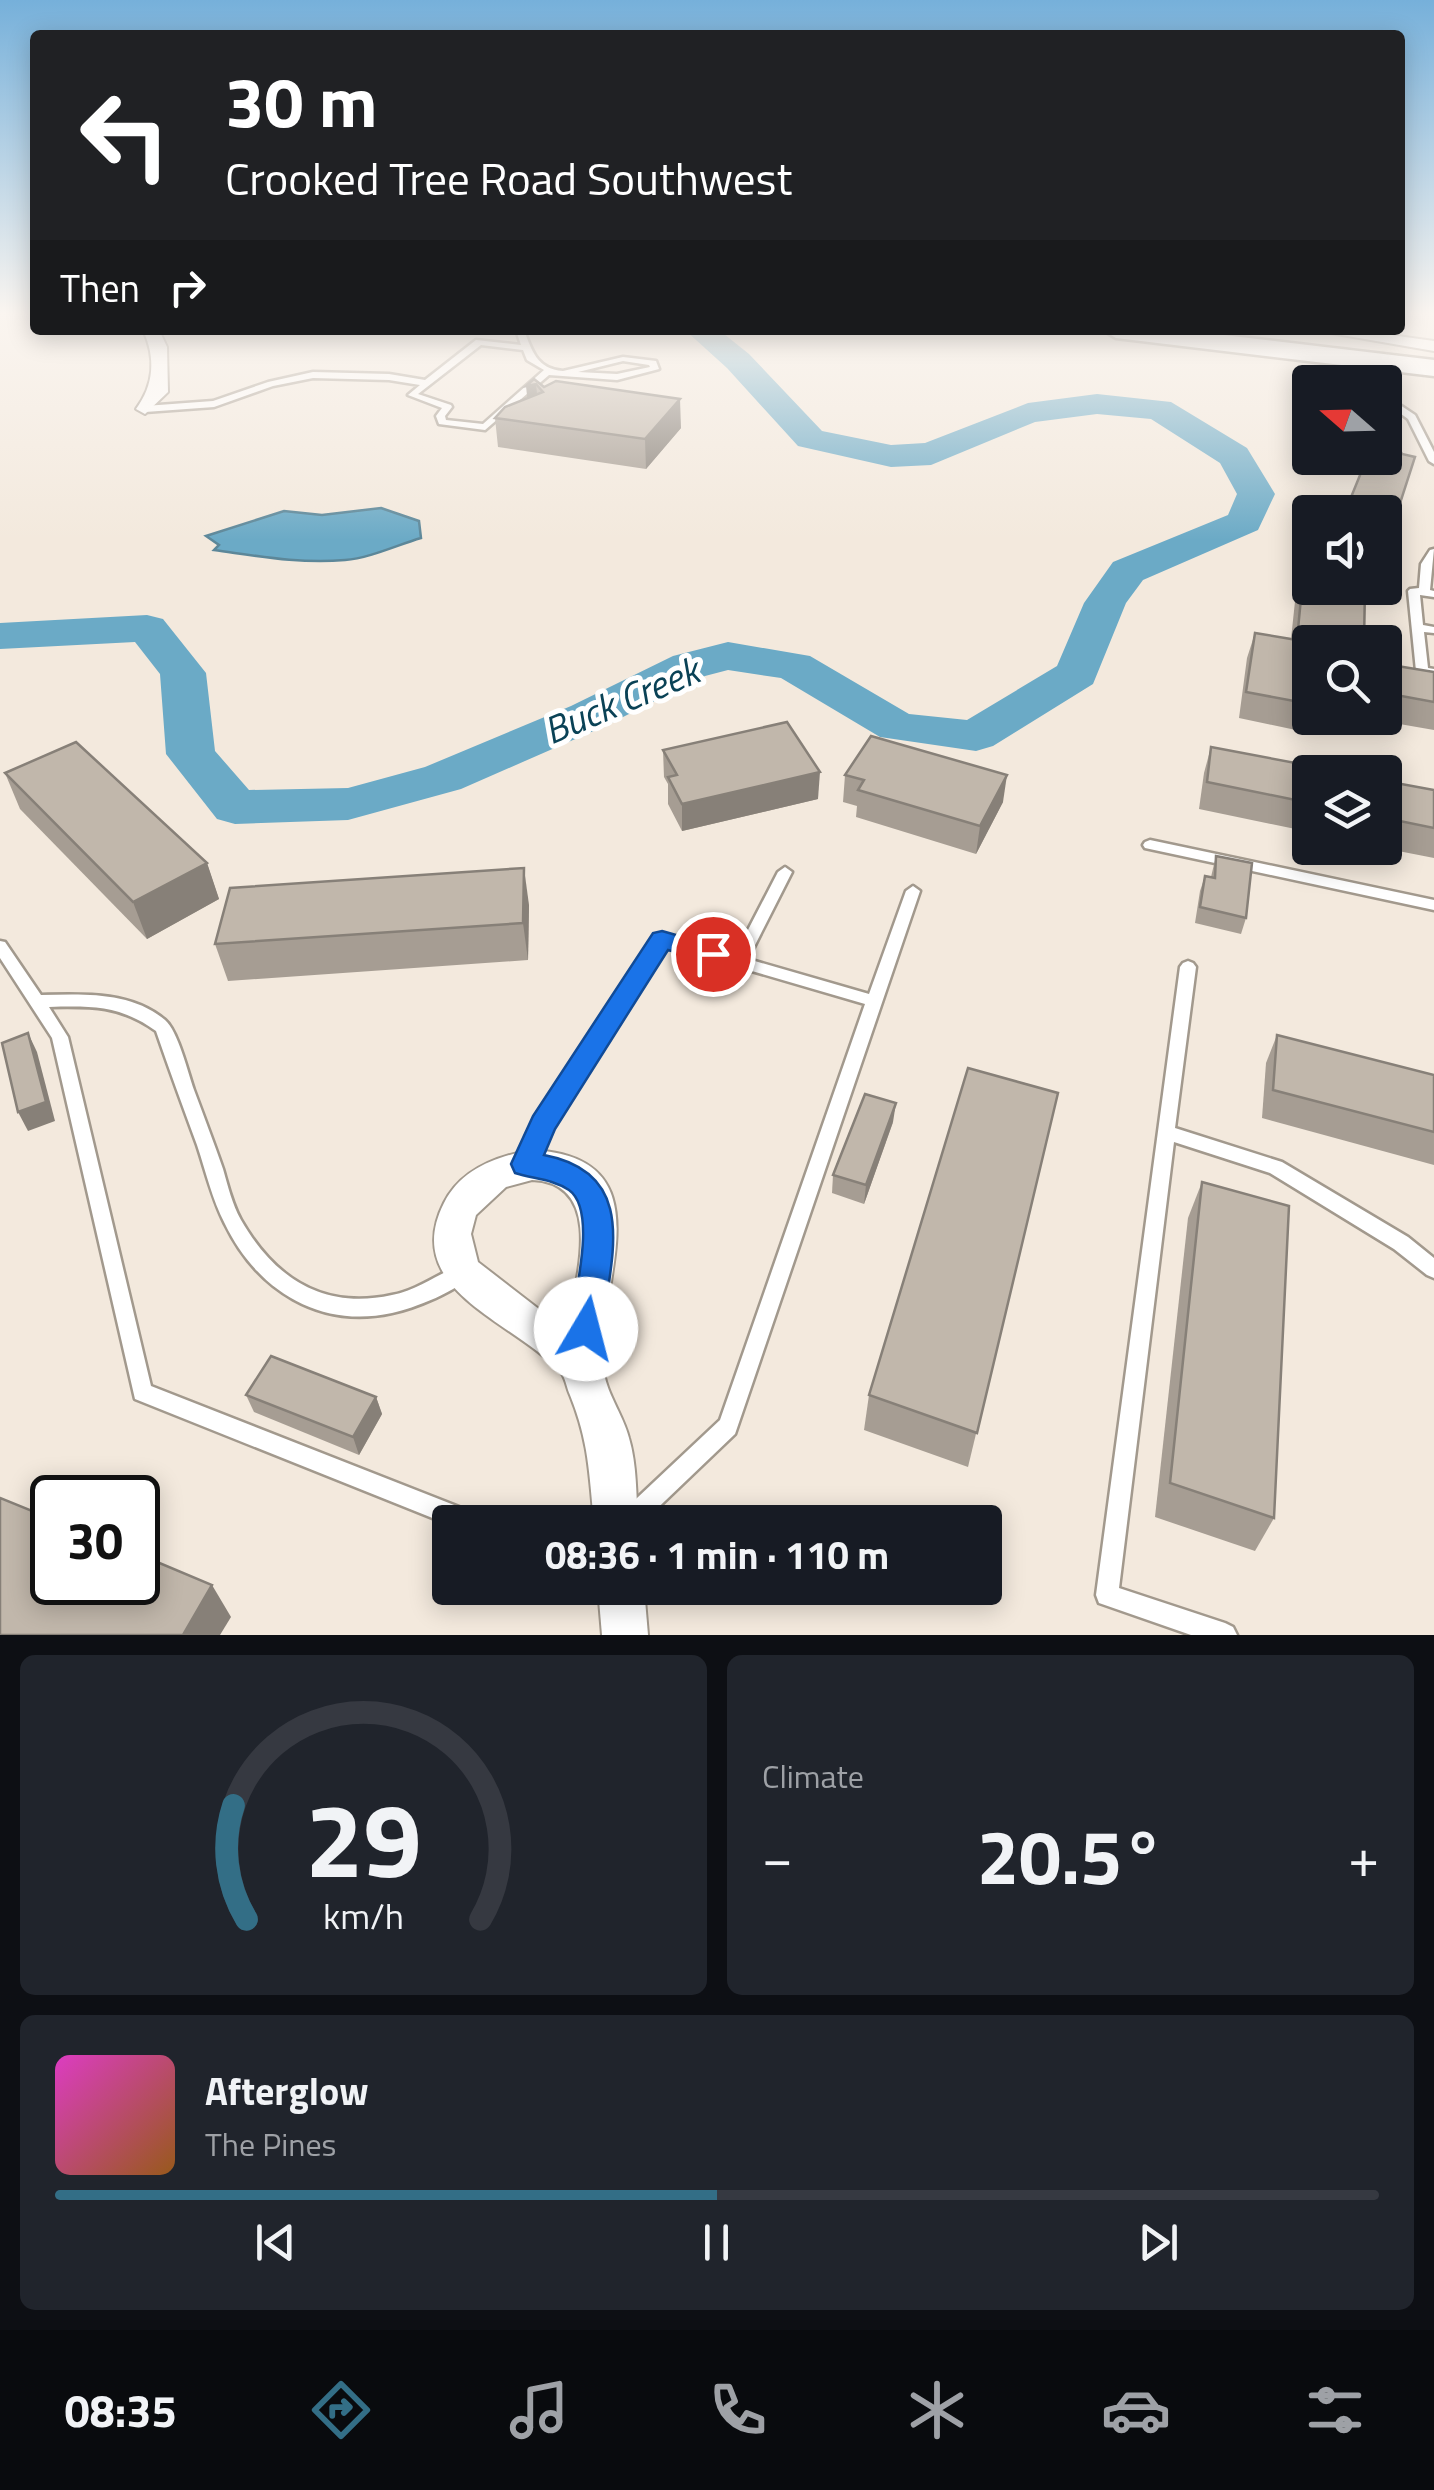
<!DOCTYPE html>
<meta charset="utf-8">
<style>
:root{--surface:#171b24;--page:#20242c;--text:#f1f3f6;--muted:#9ea1a6;--line:#363941;--accent:#336e86}
body{margin:0;font-family:"Titillium Web",sans-serif;background:var(--page);color:var(--text);height:100vh;display:flex;flex-direction:column;font-size:38px;white-space:nowrap}
*{box-sizing:border-box;margin:0}
p{font-size:32px;color:var(--muted)}
.icon{flex:none;width:55px;height:55px;fill:none;stroke:currentColor;stroke-width:2;stroke-linecap:round;stroke-linejoin:round}
.map{position:relative;height:1635px;overflow:hidden}
.sheet{display:flex;flex-direction:column;gap:20px;padding:20px;background:#0d0f14;flex:1}
.sheet>*{flex:none}
.guide{position:absolute;left:30px;top:30px;width:1375px;height:305px;border-radius:10px;box-shadow:0 5px 25px #0003;background:#202124;color:#fff;overflow:hidden}
.needle{width:65px;rotate:290deg}
.fabs{position:absolute;left:1292px;top:365px;display:grid;gap:20px}
.fabs a{display:grid;place-items:center;width:110px;height:110px;border-radius:10px;background:var(--surface);box-shadow:0 5px 25px #0003;font-size:50px}
.speed{position:absolute;left:30px;top:1475px;display:flex;gap:20px;font-size:50px;font-weight:700;text-align:center}
.speed>*{display:grid;place-content:center;width:130px;height:130px;border-radius:50%;background:var(--surface);box-shadow:0 5px 25px #0003;line-height:1}
.speed .limit{border:5px solid #111;border-radius:15px;background:#fff;color:#111}
.pin{position:absolute;display:grid;place-items:center;width:85px;height:85px;color:#fff;margin:-42px;border:5px solid #fff;border-radius:50%;box-shadow:0 2px 10px #0007}
.me{position:absolute;width:110px;margin:-55px;rotate:8deg;stroke-linejoin:round;filter:drop-shadow(0 0 8px #0008)}
.turn{display:flex;align-items:center;gap:35px;height:210px;padding:0 30px;font-size:45px}
.turn .icon{width:130px;height:130px;stroke-width:2.5}
.turn b{display:block;font-size:70px;line-height:85px}
.then{display:flex;align-items:center;height:95px;padding:0 30px;background:#0003;gap:20px;font-size:38px}
.big{font-size:75px;font-weight:700;line-height:1.1}
.sheet .widget{flex:1;display:flex;flex-direction:column;justify-content:center;gap:15px;min-width:0;padding:0 35px;border-radius:15px;background:var(--page)}
.sheet .dial{align-items:center;gap:0}
.dial svg{height:260px;overflow:visible;fill:none;stroke:var(--line);stroke-width:7;stroke-linecap:round;text-anchor:middle}
.dial text{fill:var(--text);stroke:none}
.song{display:flex;align-items:center;gap:30px}
.cover{width:120px;height:120px;border-radius:15px;background:linear-gradient(135deg,hsl(310 70% 55%),hsl(30 70% 35%))}
.played{height:10px;border-radius:5px;background:linear-gradient(90deg,var(--accent) 50%,var(--line) 50%)}
.keys{display:flex;justify-content:space-around;direction:ltr}
.heat{display:flex;justify-content:space-between;align-items:center;font-size:55px;direction:ltr}
.sheet .tiles{flex:1;display:grid;gap:20px;grid-template-columns:1fr 1fr}
.widget:last-child{grid-column:span 2}
.trip{position:absolute;left:432px;top:1505px;width:570px;height:100px;border-radius:10px;background:var(--surface);box-shadow:0 5px 25px #0003;font-weight:700;line-height:100px;text-align:center}
.tabs{display:flex;height:160px;justify-content:space-around;align-items:center;background:#090b0e;color:var(--muted)}
.tabs .icon{width:70px;height:70px}
.tabs .selected{color:var(--accent)}
.tabs b{font-size:45px;color:var(--text)}
.map>svg:first-child{display:block}
</style>
<div class="map">
<svg width="1434" height="1635" viewBox="0 0 1434 1635">
<rect width="100%" height="100%" fill="#f3e9dd"/>
<path fill="#6baac6" stroke="#5c8799" stroke-width="2.5" d="M381 508 419 521 421 538C397 545 370 558 345 560 300 564 258 556 214 550L219 545 206 536 284 511 322 515Z"/>
<g fill="none" stroke-linecap="round" stroke-linejoin="round">
<path fill="#6baac6" fill-rule="evenodd" d="M685 330H719L749 354 822 431 891 445 925 443 1028 403 1097 394 1171 402 1247 448 1275 494 1258 530 1143 580 1126 603 1093 684 993 746 976 751 880 737 781 678 728 670 705 676 605 726 461 789 348 820 235 824 217 819 166 754 160 674 135 642 0 649V623L147 615 163 619 206 673 215 751 249 790 348 788 425 767 571 706 673 656 728 642 810 656 909 714 967 720 1057 666 1084 603 1113 562 1228 515 1237 494 1220 463 1151 419 1097 414 1035 422 931 465 891 467 798 446 727 368Z"/>
<defs>
<g id="lane">
<path d="M516 330H524C532 351 537 369 563 371L623 357 656 361 659 369 617 380 549 375 485 430 439 424 436 416 442 408 408 395 420 385 389 380 313 378 273 386 214 407 145 412 141 409 145 406 213 401 268 382 313 372 389 374 425 380 476 340 521 345ZM481 345 523 350 527 360 544 370 483 424 446 420 445 416 452 407 451 405 418 394ZM623 361 649 365 650 367 617 374 578 372Z"/>
<path d="M1385 395 1415 415 1434 452V464L1429 461 1408 419 1385 402Z"/>
<path d="M1434 549 1430 590 1434 591V597L1420 595 1423 625 1434 627V633L1424 632 1428 668 1434 669V677L1418 674 1416 671 1408 591 1410 589 1419 588 1421 564 1430 550Z"/>
<path d="M1150 840 1434 900V910L1145 848 1143 845 1145 842Z"/>
<path d="M785 867 792 872 748 959 869 994 906 891 913 886 920 891 735 1434 643 1522H617L620 1514 720 1420 865 1004 666 946 550 1127 532 1168 526 1170 520 1168 517 1163 537 1119 657 936 662 935 735 955 778 872Z"/>
<path d="M0 941 5 942 41 995C83 994 131 991 165 1020 178 1031 188 1073 194 1090 204 1117 214 1143 223 1169 228 1186 232 1204 241 1220 275 1279 324 1310 392 1295 418 1290 438 1274 462 1264L469 1267 472 1273C462 1290 412 1309 392 1313 319 1329 257 1290 225 1224 212 1199 206 1172 197 1145 183 1107 169 1069 156 1031 120 1005 91 1006 49 1007L68 1037 151 1386 477 1514 480 1522H450V1525L135 1399 52 1038 0 958Z"/>
<path d="M1188 961 1193 963 1196 967 1175 1128 1282 1162 1408 1237 1434 1258V1278L1427 1275 1394 1249 1270 1173 1174 1142 1119 1588 1225 1623 1233 1627 1237 1635H1191L1099 1603 1096 1595 1180 967 1183 963Z"/>
</g>
<g id="street">
<path d="M143 330H159L167 347 168 392 145 414 136 409C154 385 156 358 143 330Z"/>
<path d="M1313 330H1355L1434 341V351Z"/>
<path d="M532 1150C672 1157 594 1290 603 1366 605 1392 623 1414 629 1438 637 1465 636 1495 638 1522H594C589 1473 589 1442 570 1395 567 1389 566 1380 562 1374 518 1322 399 1292 444 1203 461 1169 497 1156 532 1150ZM532 1180C607 1183 576 1281 566 1330L478 1262 471 1234 476 1215 506 1187Z"/>
<path d="M598 1588H644L648 1635H602Z"/>
</g>
<path id="primary" d="M1103 330H1182L1434 360V376L1116 338Z"/>
</defs>
<use href="#lane" stroke="#a2998d" stroke-width="5"/>
<use href="#street" stroke="#a2998d" stroke-width="4"/>
<use href="#primary" stroke="#a2998d" stroke-width="5"/>
<use href="#lane" fill="#fff" fill-rule="evenodd"/>
<use href="#street" fill="#fff" fill-rule="evenodd"/>
<use href="#primary" fill="#fff" fill-rule="evenodd"/>
</g>
<g fill="#a69d93">
<path d="M1313 368 1360 382H1310V395L1307 389Z"/>
<path d="M534 379 544 387 681 428 646 469 498 447 495 418 528 398Z"/>
<path d="M1402 454 1415 457 1385 547V512Z"/>
<path d="M1304 567 1310 642V718H1315L1310 733 1239 718 1247 658 1255 633 1291 639 1296 592Z"/>
<path d="M1385 664 1434 672V730L1365 718H1385Z"/>
<path d="M1211 747 1310 772V832L1199 809 1204 773Z"/>
<path d="M663 750 818 799 682 831 668 804V784L664 777Z"/>
<path d="M5 773 207 863 219 899 147 939 20 809Z"/>
<path d="M845 775 1003 802 976 854 856 817 857 806 843 802Z"/>
<path d="M1385 781 1434 790V858L1383 848H1385Z"/>
<path d="M1216 856 1246 918 1241 934 1195 923 1200 891 1205 876 1211 877Z"/>
<path d="M529 905 528 960 228 981 215 944Z"/>
<path d="M1277 1035 1434 1075V1165L1262 1118 1266 1063Z"/>
<path d="M1058 1093 968 1467 864 1430 869 1395Z"/>
<path d="M893 1122 864 1204 832 1193 833 1175Z"/>
<path d="M1202 1182 1274 1518 1255 1551 1155 1517 1188 1218Z"/>
<path d="M246 1395 376 1397 382 1414 359 1455 254 1412Z"/>
</g>
<g fill="#878078">
<path d="M536 384 539 413 529 415 526 386Z"/>
<path d="M680 399 681 428 646 469 645 439Z"/>
<path d="M820 772 818 799 682 831V804Z"/>
<path d="M1007 775 1003 802 976 854 980 826Z"/>
<path d="M207 863 219 899 147 939 133 902Z"/>
<path d="M524 868 529 905 528 960 523 923Z"/>
<path d="M28 1033 37 1052 55 1121 28 1131 18 1112Z"/>
<path d="M896 1103 893 1122 864 1204 866 1185Z"/>
<path d="M376 1397 382 1414 359 1455 353 1437Z"/>
<path d="M212 1585 231 1617 220 1635H183Z"/>
</g>
<g fill="#c1b7ab" stroke="#878078" stroke-width="2.5">
<path d="M1313 368 1353 370 1360 382H1321Z"/>
<path d="M534 379 544 387 556 381 680 399 645 439 495 418 505 407 543 392 536 384 526 386Z"/>
<path d="M1385 426 1402 454 1415 457 1392 528 1385 526V512H1345L1367 458H1385Z"/>
<path d="M1304 567 1310 568V588H1365L1364 642H1310V704L1246 692 1255 633 1297 640Z"/>
<path d="M1385 664 1434 672V702L1385 693Z"/>
<path d="M787 722 820 772 682 804 668 777 677 775 663 750Z"/>
<path d="M871 736 1007 775 980 826 858 790 864 780 845 775Z"/>
<path d="M76 742 207 863 133 902 5 773Z"/>
<path d="M1211 747 1343 772H1310V803L1207 782Z"/>
<path d="M1385 781 1434 790V828L1385 818Z"/>
<path d="M1216 856 1252 863 1246 918 1200 907 1205 876 1215 878Z"/>
<path d="M524 868 523 923 215 944 230 888Z"/>
<path d="M28 1033 46 1102 18 1112 2 1043Z"/>
<path d="M1277 1035 1434 1075V1132L1273 1090Z"/>
<path d="M968 1068 1058 1093 977 1433 869 1395Z"/>
<path d="M865 1094 896 1103 866 1185 833 1175Z"/>
<path d="M1202 1182 1289 1206 1274 1518 1170 1483Z"/>
<path d="M271 1356 376 1397 353 1437 246 1395Z"/>
<path d="M0 1498 52 1519V1582H138V1554L212 1585 183 1635H0Z"/>
</g>
<linearGradient id="sky" x2="0" y2="1"><stop stop-color="#76b0da"/><stop offset="0.58" stop-color="#faf5f0"/><stop offset="1" stop-color="#faf5f0" stop-opacity="0"/></linearGradient>
<rect width="1434" height="540" fill="url(#sky)"/>
<path fill="#1a73e8" stroke="#114b97" stroke-width="2.5" d="M662 931 722 948 726 954 713 963 668 950 555 1129 544 1155C640 1173 611 1257 602 1329L598 1340 586 1344 574 1340 570 1329C574 1297 598 1211 569 1190 553 1179 533 1179 515 1173L511 1164 533 1116 653 933Z"/>
<g text-anchor="middle" dominant-baseline="central" stroke-width="10" stroke-linejoin="round" paint-order="stroke">
<g font-size="38" font-style="italic" fill="#0a4256" stroke="#fff">
<text transform="translate(621 700) rotate(-23)">Buck Creek</text>
</g>
</g>
</svg>
<div class="fabs">
<a><svg class="needle" viewBox="-14 -14 28 28"><path d="M0-13l5 13h-10z" fill="#e53935"/><path d="M0 13l5-13h-10z" fill="#9ea1a6"/></svg></a>
<a><svg class="icon" aria-label="sound" viewBox="0 0 24 24"><path d="M4 9h4l5-4v14l-5-4H4zM17 9q2 3 0 6"/></svg></a>
<a><svg class="icon" aria-label="search" viewBox="0 0 24 24"><circle cx="10" cy="10" r="6"/><path d="M15 15l6 6"/></svg></a>
<a><svg class="icon" aria-label="layers" viewBox="0 0 24 24"><path d="M12 4l9 5-9 5-9-5zM3 14l9 5 9-5"/></svg></a>
</div>
<div class="speed"><div class="limit">30</div></div>
<div class="pin" style="left:713px;top:954px;background:#d93025"><svg class="icon" aria-label="arrive" viewBox="0 0 24 24"><path d="M6 21V4h12l-3 4 3 4H6"/></svg></div>
<svg class="me" style="left:586px;top:1329px" viewBox="-20 -20 40 40"><circle r="19" fill="#fff"/><path d="M0-13L10 11 0 6-10 11z" fill="#1a73e8"/></svg>
<div class="trip">08:36 · 1 min · 110 m</div>
<div class="guide">
<div class="turn"><svg class="icon" aria-label="left" viewBox="0 0 24 24"><path d="M17 20v-9H6M10 6l-5 5 5 5"/></svg><div><b>30 m</b>Crooked Tree Road Southwest</div></div>
<div class="then">Then<svg class="icon" aria-label="right" viewBox="0 0 24 24"><path d="M7 20v-9h11M14 6l5 5-5 5"/></svg></div>
</div>
</div>
<section class="sheet">
<div class="tiles">
<div class="widget dial"><svg viewBox="0 0 100 80">
<path d="M14 69A42 42 0 1 1 86 69"/>
<path d="M14 69A42 42 0 0 1 10 34" stroke="#336e86"/>
<text x="50" y="56" font-size="32" font-weight="700">29</text>
<text x="50" y="72" font-size="11">km/h</text>
</svg></div>
<div class="widget"><p>Climate</p>
<div class="heat"><a>−</a><b class="big">20.5°</b><a>+</a></div>
</div>
<div class="widget">
<div class="song"><i class="cover"></i><div><b>Afterglow</b><p>The Pines</p></div></div>
<div class="played"></div>
<div class="keys"><svg class="icon" aria-label="previous" viewBox="0 0 24 24"><path d="M18 5L8 12l10 7zM5 5v14"/></svg><svg class="icon" aria-label="pause" viewBox="0 0 24 24"><path d="M8 5v14M16 5v14"/></svg><svg class="icon" aria-label="next" viewBox="0 0 24 24"><path d="M6 5l10 7-10 7zM19 5v14"/></svg></div>
</div>
</div>
</section>
<nav class="tabs">
<b>08:35</b>
<svg class="icon selected" aria-label="directions" viewBox="0 0 24 24"><path d="M12 3l9 9-9 9-9-9zM9 14v-3h6M13 9l2 2-2 2"/></svg>
<svg class="icon" aria-label="music" viewBox="0 0 24 24"><path d="M9 18V5l10-2v13"/><circle cx="6" cy="18" r="3"/><circle cx="16" cy="16" r="3"/></svg>
<svg class="icon" aria-label="phone" viewBox="0 0 24 24"><path d="M5 4h4l2 5-3 2q2 4 5 5l2-3 5 2v4C11 20 4 13 5 4z"/></svg>
<svg class="icon" aria-label="climate" viewBox="0 0 24 24"><path d="M12 3v18M4 7l16 10M4 17L20 7"/></svg>
<svg class="icon" aria-label="car" viewBox="0 0 24 24"><path d="M5 17H2v-5l4-1 3-4h7l3 4 3 1v5h-3M9 17h6M6 11h13"/><circle cx="7" cy="17" r="2"/><circle cx="17" cy="17" r="2"/></svg>
<svg class="icon" aria-label="filters" viewBox="0 0 24 24"><path d="M4 7h16M4 17h16"/><circle cx="9" cy="7" r="2"/><circle cx="15" cy="17" r="2"/></svg>
</nav>
